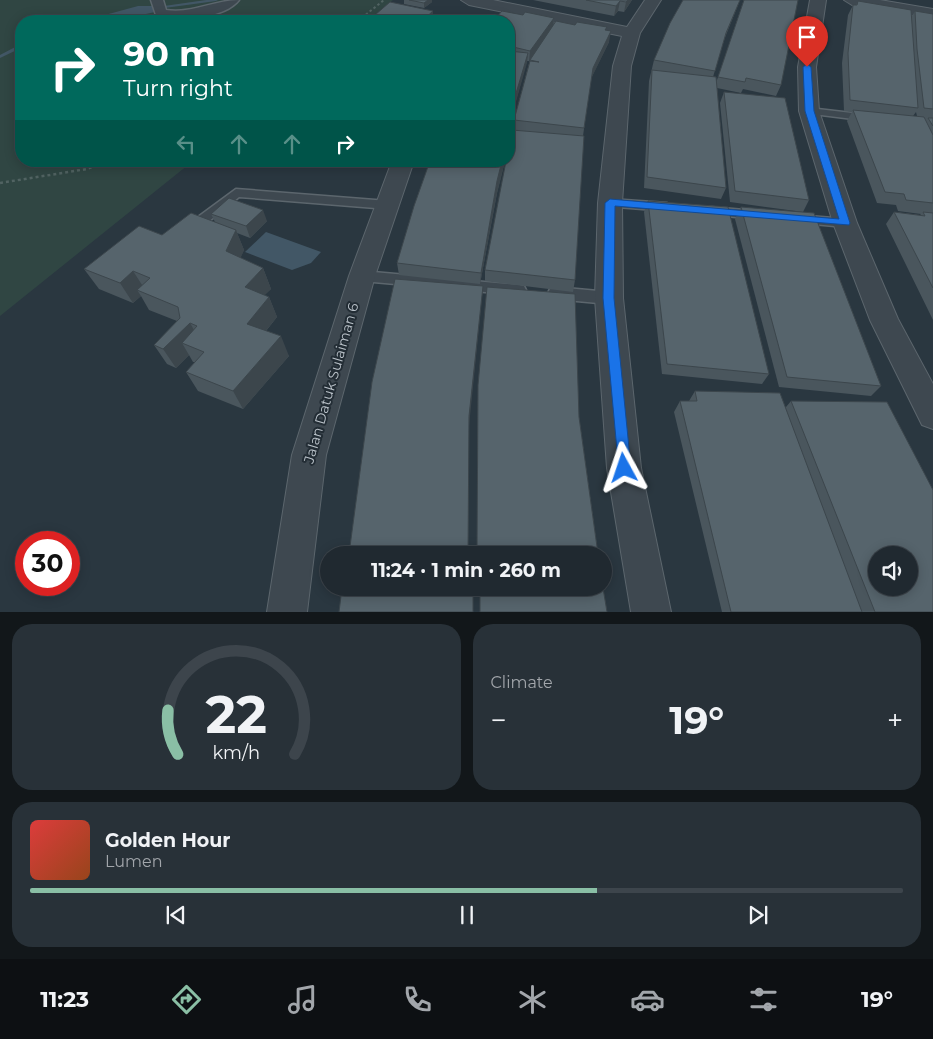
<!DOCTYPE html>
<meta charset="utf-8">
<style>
:root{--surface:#202930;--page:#283138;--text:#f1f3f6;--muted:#a2a6ab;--line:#3d454c;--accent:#8abfa5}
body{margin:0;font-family:Montserrat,sans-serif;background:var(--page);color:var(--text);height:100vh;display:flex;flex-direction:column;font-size:19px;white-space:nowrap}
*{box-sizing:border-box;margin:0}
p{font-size:16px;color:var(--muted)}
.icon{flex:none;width:28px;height:28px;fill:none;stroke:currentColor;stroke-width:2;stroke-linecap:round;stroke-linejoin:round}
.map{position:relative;height:612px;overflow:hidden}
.panel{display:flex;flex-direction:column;gap:12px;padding:12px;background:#12171a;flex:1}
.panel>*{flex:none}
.banner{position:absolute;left:15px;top:15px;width:500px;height:152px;border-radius:20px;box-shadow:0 2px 12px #0003,0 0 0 1px var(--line);background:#00695c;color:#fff;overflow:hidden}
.buttons{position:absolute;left:868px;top:546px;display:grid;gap:10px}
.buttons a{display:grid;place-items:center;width:50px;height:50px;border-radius:50%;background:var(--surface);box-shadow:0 2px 12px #0003,0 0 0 1px var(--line);font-size:25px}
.speed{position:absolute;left:15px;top:531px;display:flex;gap:10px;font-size:25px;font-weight:700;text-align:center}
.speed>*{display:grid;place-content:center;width:65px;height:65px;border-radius:50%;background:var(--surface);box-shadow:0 2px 12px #0003,0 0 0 1px var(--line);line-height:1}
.speed .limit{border:8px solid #d22;background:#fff;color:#111}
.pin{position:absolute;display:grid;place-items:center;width:42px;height:42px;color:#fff;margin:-51px -21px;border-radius:50% 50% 50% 0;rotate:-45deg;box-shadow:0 0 5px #0007}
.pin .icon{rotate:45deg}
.me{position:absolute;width:55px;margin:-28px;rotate:355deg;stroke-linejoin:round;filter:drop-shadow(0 0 4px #0008)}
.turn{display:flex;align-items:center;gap:18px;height:105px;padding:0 25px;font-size:22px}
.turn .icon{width:65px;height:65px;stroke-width:2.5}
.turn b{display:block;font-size:35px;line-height:42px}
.lanes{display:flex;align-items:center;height:48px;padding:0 25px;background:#0003;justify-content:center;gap:25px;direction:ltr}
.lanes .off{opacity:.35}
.big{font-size:38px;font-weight:700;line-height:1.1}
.panel .card{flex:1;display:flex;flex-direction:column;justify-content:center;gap:8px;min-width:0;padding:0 18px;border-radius:20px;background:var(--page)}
.panel .dial{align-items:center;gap:0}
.dial svg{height:130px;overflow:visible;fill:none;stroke:var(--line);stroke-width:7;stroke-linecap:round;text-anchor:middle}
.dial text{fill:var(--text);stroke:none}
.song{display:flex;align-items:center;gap:15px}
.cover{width:60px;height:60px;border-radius:8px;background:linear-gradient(135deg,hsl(0 70% 55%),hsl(20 70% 35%))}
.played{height:5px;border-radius:2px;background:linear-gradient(90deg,var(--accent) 65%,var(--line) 65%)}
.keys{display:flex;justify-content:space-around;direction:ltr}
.heat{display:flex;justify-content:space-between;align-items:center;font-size:28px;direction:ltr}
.panel .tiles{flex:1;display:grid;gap:12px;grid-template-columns:1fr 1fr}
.card:last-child{grid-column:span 2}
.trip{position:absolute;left:320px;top:546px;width:292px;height:50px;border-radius:25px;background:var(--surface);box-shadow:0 2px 12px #0003,0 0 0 1px var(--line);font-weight:700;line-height:50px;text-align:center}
.tab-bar{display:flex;height:80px;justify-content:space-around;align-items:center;background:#0d1013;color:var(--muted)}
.tab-bar .icon{width:35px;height:35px}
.tab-bar .on{color:var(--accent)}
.tab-bar b{font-size:22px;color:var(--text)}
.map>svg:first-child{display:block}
</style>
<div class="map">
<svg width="933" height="612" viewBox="0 0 933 612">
<rect width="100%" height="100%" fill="#2a3740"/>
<path fill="#304643" d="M0 0H393L367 21H21V161H193L0 316Z"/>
<g fill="#425766">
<path d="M138 6H153L155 12 114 21H83Z"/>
<path d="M266 232 321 252 311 263 292 270 245 252Z"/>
</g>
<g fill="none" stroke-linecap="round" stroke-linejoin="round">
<g fill="#425766" fill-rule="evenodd">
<path d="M206 0H218L216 1 157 9 155 8 157 7Z"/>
<path d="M19 45H21V48L0 58V55Z"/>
</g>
<defs>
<g id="service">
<path d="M809 108 869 115 875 118 869 121 805 113V109Z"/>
<path d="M236 189 388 201 394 205 388 209 239 197 193 234H183L181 231 183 228Z"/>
<path d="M610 199 667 203 673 207 667 211 605 206 604 203 605 200Z"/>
<path d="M710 207 756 211 763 215 756 219 705 214 703 211 705 208Z"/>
<path d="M797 215 845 219 852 223 845 227 792 222 790 219Z"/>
<path d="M362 271 519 285 524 286 526 290 524 294 519 295 362 281 357 280 355 276 357 272Z"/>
<path d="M555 287 609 292 614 294 616 298 614 302 609 304 555 299 550 297 548 293 550 289Z"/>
</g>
<path id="pedestrian" d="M151 0H163L166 10C192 14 214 0 239 0 223 20 178 20 156 15Z"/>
<g id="minor">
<path d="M461 0H493L627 27 645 0H661L640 33 631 66 622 203 623 298 641 468 671 612H631L607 468 595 298 598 203 613 66 622 36 469 5Z"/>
<path d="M810 0H826L816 67 819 111 857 223 898 319 933 384V429L922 425 870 320 833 223 799 111 798 67Z"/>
<path d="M844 0H880L933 9V19L852 5Z"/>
<path d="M392 161H414L375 276 326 455 307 612H267L292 455 349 276Z"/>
</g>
</defs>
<use href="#service" stroke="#5c666d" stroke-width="3"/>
<use href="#pedestrian" stroke="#5c666d" stroke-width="3"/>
<use href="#minor" stroke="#5c666d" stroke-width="2"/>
<path stroke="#516362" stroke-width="2" stroke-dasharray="2.5 2.5" stroke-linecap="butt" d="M358 21 384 0"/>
<path stroke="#516362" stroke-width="2.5" stroke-dasharray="3 3" stroke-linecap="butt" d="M0 183 87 169 106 161"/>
<use href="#service" fill="#3e4850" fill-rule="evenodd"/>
<use href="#pedestrian" fill="#3e4850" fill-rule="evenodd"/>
<use href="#minor" fill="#3e4850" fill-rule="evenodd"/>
</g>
<g fill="#4a565d" fill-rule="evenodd">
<path d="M404 0H432V2L424 8 404 4Z"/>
<path d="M533 0H632L624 12 618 11 614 16Z"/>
<path d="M740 0 724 40 713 77 716 83 744 0 781 85 776 96 743 89 741 93 717 88 726 188 721 199 644 188 649 81 654 60Z"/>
<path d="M858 1 911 18 915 11 933 14V320L886 224 894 212 920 215 921 214 898 211 896 205 877 203 847 121 852 112 844 111 842 63 848 15 853 5H856ZM916 112 917 116H913Z"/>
<path d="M523 15 554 18V24L606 30 609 42 591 78 583 136 575 280 573 292 485 281V270L513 130 514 120 530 60 534 54 529 61H527L509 126V21Z"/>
<path d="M724 92 809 200 803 212 730 202 720 103Z"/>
<path d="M430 161H505L497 193 480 284 399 275 397 263Z"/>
<path d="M648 201 769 374 762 384 662 374 644 212Z"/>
<path d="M741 207 881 386 871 396 779 387 735 219Z"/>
<path d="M211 214 267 221 250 238 237 233 244 250 240 258 263 268 271 289 264 295 269 297 277 317 266 331 289 356 243 409 198 391 186 372 195 362H193L189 355 176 368 167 364 154 345 177 321 149 310 141 296 133 303 99 289 84 269 162 235 215 222Z"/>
<path d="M478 385 579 417 598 554 597 555H477Z"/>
<path d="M695 391 786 407 791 401 933 612H722L674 412 680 401H689Z"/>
</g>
<g fill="#3c464c">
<path d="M428 0H432V2L424 8V3Z"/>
<path d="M628 0H632L624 12 626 2Z"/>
<path d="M620 1 618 11 614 16 616 6Z"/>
<path d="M433 11V21H422Z"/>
<path d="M554 18 553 28 529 61 530 51Z"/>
<path d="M611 31 609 42 591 79 593 68Z"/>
<path d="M528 53 527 63 509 126V117Z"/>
<path d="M511 127 510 139 509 145V136Z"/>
<path d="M502 161H505L497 193 480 284 481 273 497 181Z"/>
<path d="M263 210 267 221 250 238 246 226Z"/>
<path d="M236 230 244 250 235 271 226 251Z"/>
<path d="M263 268 271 289 253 307 245 287Z"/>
<path d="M133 271 146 291 137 290 141 296 133 303 120 283Z"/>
<path d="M483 286 482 297 469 426V416Z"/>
<path d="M269 297 277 317 256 343 247 324Z"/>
<path d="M190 323 201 342 182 343 189 355 176 368 163 349Z"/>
<path d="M281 336 289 356 243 409 233 391Z"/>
</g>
<g fill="#56646c" stroke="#3c464c" fill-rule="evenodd">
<path d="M409 0H428L424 3Z"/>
<path d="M586 0H628L626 2 620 1 616 6Z"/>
<path d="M683 0H740L726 33 715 71 654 60 670 23Z"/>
<path d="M744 0H798L781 85 746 78 745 82 718 77Z"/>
<path d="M858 1 911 10 918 108 850 100 848 53 853 5H857Z"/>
<path d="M390 2 433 11 422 21H368Z"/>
<path d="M502 11 523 15 525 12 554 18 530 51 509 46V21H493Z"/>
<path d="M915 11 933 14V109L924 108 917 49Z"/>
<path d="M556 21 575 25 577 22 607 27 605 30 611 31 593 68 584 128 514 120 530 61 539 62 530 60Z"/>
<path d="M509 51 528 53 509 117Z"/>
<path d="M652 70 716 77 726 188 647 177Z"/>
<path d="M724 92 785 98 809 200 735 191Z"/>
<path d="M853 110 924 117 933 135V203L906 200 904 194 885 192Z"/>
<path d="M928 118H933V126Z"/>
<path d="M509 127H511L509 136Z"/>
<path d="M512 130 584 136 575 280 485 270 506 161H509V147Z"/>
<path d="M430 161H502L497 181 481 273 397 263 414 206Z"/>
<path d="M229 198 263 210 246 226 211 214Z"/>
<path d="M648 201 728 207 769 374 667 364Z"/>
<path d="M741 207 814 213 881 386 787 377Z"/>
<path d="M894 212 925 216 923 212 933 213V288Z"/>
<path d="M191 213 236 230 226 251 263 268 245 287 269 297 247 324 281 336 233 391 186 372 204 352 182 343 197 326 190 323 163 349 154 345 180 318 178 307 137 290 150 278 133 271 120 283 84 269 139 226 162 235Z"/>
<path d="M395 279 483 286 469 416 468 555 349 554 372 382Z"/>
<path d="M487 287 575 294 579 417 598 554 477 553 478 385Z"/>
<path d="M695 391 780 393 862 612H731L680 401H697Z"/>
<path d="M791 401 887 402 933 490V612H875ZM876 555H909V588H876Z"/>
<path d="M342 588H473V612H339Z"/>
<path d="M480 588H603L607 612H480Z"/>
</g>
<path fill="#1a73e8" stroke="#114b97" d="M807 64 811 67 814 111 850 223 849 225 615 206 614 298 631 468 629 472 624 474 619 472 603 298 605 203 610 199 839 219 805 111 803 67Z"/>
<g text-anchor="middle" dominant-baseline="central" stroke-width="4" stroke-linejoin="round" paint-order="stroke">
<g font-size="14" fill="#bbc3ca" stroke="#232d35">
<text transform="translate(331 383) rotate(-74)">Jalan Datuk Sulaiman 6</text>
</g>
</g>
</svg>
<div class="buttons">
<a><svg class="icon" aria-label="sound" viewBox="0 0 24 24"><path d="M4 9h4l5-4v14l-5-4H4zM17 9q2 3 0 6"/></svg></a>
</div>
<div class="speed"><div class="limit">30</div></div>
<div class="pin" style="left:807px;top:67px;background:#d93025"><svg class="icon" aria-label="arrive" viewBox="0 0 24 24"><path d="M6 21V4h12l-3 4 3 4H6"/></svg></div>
<svg class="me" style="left:624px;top:468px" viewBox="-20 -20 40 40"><path d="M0-17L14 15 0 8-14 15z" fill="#1a73e8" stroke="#fff" stroke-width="4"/></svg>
<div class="trip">11:24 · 1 min · 260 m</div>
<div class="banner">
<div class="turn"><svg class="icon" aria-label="right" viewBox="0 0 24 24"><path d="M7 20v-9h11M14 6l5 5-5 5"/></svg><div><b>90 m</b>Turn right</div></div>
<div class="lanes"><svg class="icon off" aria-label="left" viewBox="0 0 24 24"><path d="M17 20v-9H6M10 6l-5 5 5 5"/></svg><svg class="icon off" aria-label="ahead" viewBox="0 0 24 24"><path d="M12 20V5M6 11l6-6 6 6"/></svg><svg class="icon off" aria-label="ahead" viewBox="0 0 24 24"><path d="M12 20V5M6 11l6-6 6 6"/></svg><svg class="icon" aria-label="right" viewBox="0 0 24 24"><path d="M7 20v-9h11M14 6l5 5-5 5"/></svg></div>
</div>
</div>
<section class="panel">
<div class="tiles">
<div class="card dial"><svg viewBox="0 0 100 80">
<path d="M14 69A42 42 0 1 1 86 69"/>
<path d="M14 69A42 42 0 0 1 8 42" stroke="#8abfa5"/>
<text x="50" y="56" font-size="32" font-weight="700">22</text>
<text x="50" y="72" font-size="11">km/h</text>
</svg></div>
<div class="card"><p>Climate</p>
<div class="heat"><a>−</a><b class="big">19°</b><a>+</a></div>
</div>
<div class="card">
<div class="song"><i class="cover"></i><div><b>Golden Hour</b><p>Lumen</p></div></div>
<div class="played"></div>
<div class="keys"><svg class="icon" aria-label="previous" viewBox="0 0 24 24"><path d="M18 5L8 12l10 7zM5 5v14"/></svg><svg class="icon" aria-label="pause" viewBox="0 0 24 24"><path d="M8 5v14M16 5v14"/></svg><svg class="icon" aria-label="next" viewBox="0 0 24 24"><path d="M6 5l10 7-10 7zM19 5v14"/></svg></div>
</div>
</div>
</section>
<nav class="tab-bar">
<b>11:23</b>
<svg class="icon on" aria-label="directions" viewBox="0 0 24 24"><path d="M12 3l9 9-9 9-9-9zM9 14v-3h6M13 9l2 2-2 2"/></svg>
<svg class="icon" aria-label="music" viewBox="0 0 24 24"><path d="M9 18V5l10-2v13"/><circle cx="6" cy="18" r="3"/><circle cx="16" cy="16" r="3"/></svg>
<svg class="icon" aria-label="phone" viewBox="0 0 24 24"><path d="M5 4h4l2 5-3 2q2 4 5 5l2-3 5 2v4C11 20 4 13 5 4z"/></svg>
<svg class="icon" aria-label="climate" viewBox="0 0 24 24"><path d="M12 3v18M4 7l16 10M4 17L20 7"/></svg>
<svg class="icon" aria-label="car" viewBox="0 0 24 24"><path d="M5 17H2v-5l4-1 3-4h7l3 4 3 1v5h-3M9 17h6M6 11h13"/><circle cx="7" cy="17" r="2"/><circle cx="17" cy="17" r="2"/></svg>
<svg class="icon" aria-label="filters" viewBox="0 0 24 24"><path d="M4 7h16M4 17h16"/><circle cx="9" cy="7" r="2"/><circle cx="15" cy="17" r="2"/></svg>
<b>19°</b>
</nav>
